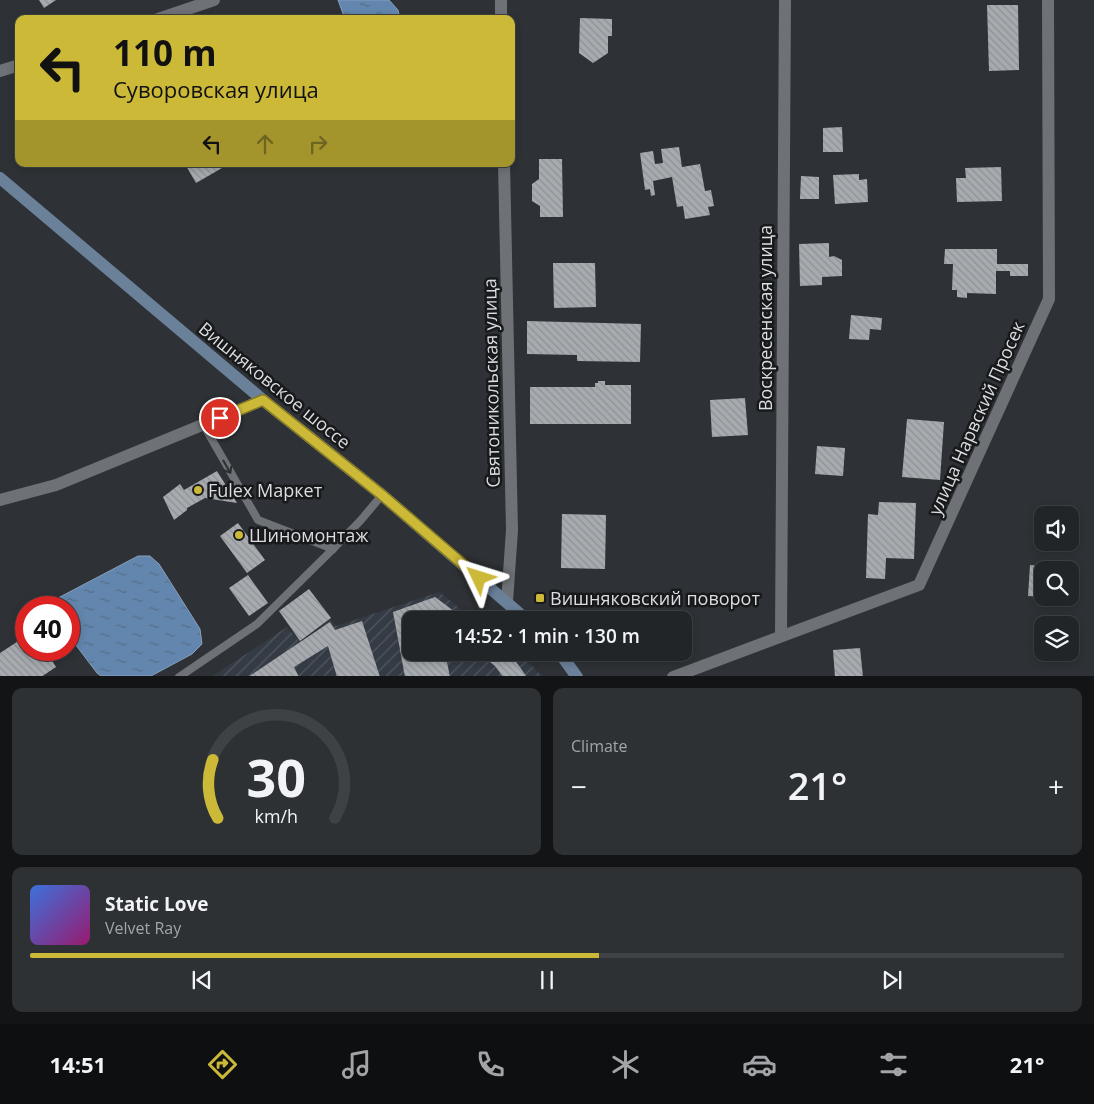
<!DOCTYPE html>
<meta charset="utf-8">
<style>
:root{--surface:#222528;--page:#2e3134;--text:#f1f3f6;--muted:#a2a5a8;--line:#3f4245;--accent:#ccb938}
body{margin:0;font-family:"Open Sans",sans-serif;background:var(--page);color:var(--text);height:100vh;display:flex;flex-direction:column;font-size:19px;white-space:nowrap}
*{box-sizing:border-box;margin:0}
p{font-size:16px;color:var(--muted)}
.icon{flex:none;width:28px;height:28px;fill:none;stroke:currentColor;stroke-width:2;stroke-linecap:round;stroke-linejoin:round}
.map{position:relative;height:676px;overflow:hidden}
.details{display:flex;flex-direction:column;gap:12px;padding:12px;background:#131416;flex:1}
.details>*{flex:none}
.top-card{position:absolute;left:15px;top:15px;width:500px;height:152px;border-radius:10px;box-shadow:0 2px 8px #0003,0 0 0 1px var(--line);background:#ccb938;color:#111;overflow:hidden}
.buttons{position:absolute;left:1034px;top:506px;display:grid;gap:10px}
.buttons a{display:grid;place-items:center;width:45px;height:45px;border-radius:10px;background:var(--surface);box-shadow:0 2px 8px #0003,0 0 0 1px var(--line);font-size:25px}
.speed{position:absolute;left:15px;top:596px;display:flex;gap:10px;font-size:25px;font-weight:700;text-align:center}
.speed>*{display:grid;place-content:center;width:65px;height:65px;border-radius:50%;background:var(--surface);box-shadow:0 2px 8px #0003,0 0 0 1px var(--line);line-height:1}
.speed .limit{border:8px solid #d22;background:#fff;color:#111}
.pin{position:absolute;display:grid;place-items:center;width:42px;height:42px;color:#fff;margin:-21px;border:2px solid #fff;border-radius:50%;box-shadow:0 1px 5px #0007}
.me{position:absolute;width:55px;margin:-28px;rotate:311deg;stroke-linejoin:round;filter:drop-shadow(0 0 4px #0008)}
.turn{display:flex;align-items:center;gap:18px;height:105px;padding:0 15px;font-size:22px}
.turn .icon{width:65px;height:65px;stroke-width:2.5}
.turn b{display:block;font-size:35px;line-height:42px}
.lanes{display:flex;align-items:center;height:48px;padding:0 15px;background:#0003;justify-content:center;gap:25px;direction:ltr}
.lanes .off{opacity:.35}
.big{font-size:38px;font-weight:600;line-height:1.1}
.details .widget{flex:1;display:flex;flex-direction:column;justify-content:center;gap:8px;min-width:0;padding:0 18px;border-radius:10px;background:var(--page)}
.details .dial{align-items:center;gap:0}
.dial svg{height:130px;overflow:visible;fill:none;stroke:var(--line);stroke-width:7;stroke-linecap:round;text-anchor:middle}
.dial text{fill:var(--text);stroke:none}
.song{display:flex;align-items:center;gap:15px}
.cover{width:60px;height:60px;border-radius:8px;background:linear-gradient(135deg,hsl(220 70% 55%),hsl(320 70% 35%))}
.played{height:5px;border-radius:2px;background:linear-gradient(90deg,var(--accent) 55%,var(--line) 55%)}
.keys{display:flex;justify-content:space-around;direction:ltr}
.heat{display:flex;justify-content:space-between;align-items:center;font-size:28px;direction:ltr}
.details .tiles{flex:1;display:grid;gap:12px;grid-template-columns:1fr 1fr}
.widget:last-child{grid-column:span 2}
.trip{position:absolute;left:402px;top:611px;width:290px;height:50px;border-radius:10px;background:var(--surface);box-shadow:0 2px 8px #0003,0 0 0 1px var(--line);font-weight:600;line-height:50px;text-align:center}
.tab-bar{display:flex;height:80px;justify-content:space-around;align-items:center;background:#0e0f10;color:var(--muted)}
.tab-bar .icon{width:35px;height:35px}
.tab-bar .active{color:var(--accent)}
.tab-bar b{font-size:22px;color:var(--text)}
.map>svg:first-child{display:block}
</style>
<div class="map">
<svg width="1094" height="677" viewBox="0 0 1094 677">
<defs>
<pattern id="industrial-furrows" width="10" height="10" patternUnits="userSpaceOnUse" patternTransform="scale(1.25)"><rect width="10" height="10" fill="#343b44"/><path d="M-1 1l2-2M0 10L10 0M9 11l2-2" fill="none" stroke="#51575f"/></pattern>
<pattern id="water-ripples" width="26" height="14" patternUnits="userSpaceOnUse" patternTransform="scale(1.25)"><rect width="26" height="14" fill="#6286ad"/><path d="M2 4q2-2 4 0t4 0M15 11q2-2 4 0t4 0" fill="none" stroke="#576e88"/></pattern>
<pattern id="building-back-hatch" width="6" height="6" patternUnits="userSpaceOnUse" patternTransform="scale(1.25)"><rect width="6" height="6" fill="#a7abaf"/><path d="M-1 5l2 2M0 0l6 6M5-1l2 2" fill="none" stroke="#8e9194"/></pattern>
</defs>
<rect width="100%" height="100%" fill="#2e3135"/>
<path fill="url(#industrial-furrows)" d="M439 592 475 620H411V652L517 653 524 658 542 676 211 677 287 627 300 642 331 620 336 626Z"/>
<g fill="url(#water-ripples)" stroke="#86a0bc">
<path d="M338 0H389L398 10 400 19H345Z"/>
<path d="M138 556H150L159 564 200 629 202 644 192 654 151 676H101L97 673 69 636V608L52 607 58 598Z"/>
</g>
<g fill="url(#building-back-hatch)">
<path d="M39 0H56L44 8Z"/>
<path d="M987 5H1018L1019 70 989 71Z"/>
<path d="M580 18 612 19V36H608V53L593 63 579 53Z"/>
<path d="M842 127 843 152H823V128Z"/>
<path d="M679 147 682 167 700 164 705 191 711 190 714 206 708 207 710 215 685 219 683 206 677 207 672 177 653 181 655 195 651 196 650 189 645 190 640 153 653 151 655 164 663 163 661 149Z"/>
<path d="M539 159H562L563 217H540V206L532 201V184L539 179Z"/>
<path d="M185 164H229L196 183Z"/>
<path d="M1001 167 1002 201 957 202 956 178H966L965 168Z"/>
<path d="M859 174V180L867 179 868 202 835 204 833 175Z"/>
<path d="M801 176 819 177V199H800Z"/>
<path d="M829 243V257L834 256 842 260V276L822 277V285L800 286 799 244Z"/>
<path d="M945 249H997V264H1028V276H1010V271H996V294L967 293V298L957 297V290H952L953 264H944Z"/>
<path d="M553 263H595L596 307 554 308Z"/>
<path d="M851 315 882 318 881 330 870 329 869 340 849 339Z"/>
<path d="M527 321 641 324 640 362 577 361V355L527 354Z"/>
<path d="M598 381H605V385H631V424H530V387H595V383H598Z"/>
<path d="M745 398 748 435 712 437 710 400Z"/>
<path d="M907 419 944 422 940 480 902 477Z"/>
<path d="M817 446 845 448 843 476 815 474Z"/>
<path d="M217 471 237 503 205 498 187 508V510L174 520 163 497 180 484 184 490Z"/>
<path d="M879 502 916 503 914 559 886 558 885 579 866 578 868 514 878 515Z"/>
<path d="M562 514 606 515 605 569 561 568Z"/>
<path d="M238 523 265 560 247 573 220 536Z"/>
<path d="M1030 565 1079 569 1076 600 1058 599V598H1070V570H1042V597L1028 596Z"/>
<path d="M248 575 268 603 249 616 229 588Z"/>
<path d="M309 589 331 618 300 641 279 611Z"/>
<path d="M435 597 466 620H411V652H445L450 677H405L393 612Z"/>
<path d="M362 621 380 677H337L328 646 294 667 299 677H248L330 622 335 630Z"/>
<path d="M26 636V650H45L56 667 41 677H0V653Z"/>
<path d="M860 648 863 677H835L833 650Z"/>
<path d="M477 652H509L527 677H503L495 666Z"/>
</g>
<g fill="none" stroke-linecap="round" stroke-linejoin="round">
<g stroke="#6e7276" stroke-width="8">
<path d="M203 424 258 520 333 549"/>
<path d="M179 677 257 624 333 549 361 520 382 495"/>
</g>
<g stroke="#6e7276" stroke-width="12">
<path d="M501 0V19"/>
<path d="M158 19 214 0"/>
<path d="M0 71 19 65"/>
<path d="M504 164 512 530 507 602"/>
<path d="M0 500 56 485 263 400"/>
<path d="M781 636 785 0"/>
<path d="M673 677 919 585 1049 299 1048 0"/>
</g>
<g stroke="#6a8199" stroke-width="12">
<path d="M0 178 263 400 382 495 527 620"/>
<path d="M559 652 577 677"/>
</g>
</g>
<defs><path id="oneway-shaft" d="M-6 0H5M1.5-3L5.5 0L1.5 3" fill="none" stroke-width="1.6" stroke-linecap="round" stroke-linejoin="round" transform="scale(1.25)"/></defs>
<use stroke="#2d2f32" href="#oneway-shaft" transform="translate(227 467) rotate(60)"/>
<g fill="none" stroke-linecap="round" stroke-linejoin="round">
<defs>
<path id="route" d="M220 418 263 400 382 495 479 578"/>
</defs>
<use href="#route" stroke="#857824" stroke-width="12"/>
<use href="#route" stroke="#ccb938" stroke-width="9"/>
</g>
<g fill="#ccb938" stroke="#17191b" stroke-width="2">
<circle cx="198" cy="490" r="5"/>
<circle cx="239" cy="535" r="5"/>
<rect x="535" y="593" width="10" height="10" rx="2.5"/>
</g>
<g text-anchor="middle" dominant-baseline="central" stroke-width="5" stroke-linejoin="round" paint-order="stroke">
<g font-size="18" fill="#dbdde0" stroke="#17191b">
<text transform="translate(765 318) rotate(-90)">Воскресенская улица</text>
<text transform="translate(491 383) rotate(-91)">Святоникольская улица</text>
<text transform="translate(275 385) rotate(39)">Вишняковское шоссе</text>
<text transform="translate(976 418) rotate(-66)">улица Нарвский Просек</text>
</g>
<g font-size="18" fill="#dbdde0" stroke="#17191b" text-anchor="start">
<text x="208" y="490">Fulex Маркет</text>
<text x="249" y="535">Шиномонтаж</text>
<text x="550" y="598">Вишняковский поворот</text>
</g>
</g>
</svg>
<div class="buttons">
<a><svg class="icon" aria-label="sound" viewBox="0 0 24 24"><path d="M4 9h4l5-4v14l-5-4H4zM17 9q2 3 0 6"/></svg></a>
<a><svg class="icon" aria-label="search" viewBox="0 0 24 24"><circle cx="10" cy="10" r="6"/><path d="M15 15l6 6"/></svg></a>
<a><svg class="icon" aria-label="layers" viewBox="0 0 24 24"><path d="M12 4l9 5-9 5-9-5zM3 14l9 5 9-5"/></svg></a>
</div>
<div class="speed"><div class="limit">40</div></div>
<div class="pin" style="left:220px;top:418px;background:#d93025"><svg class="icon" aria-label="arrive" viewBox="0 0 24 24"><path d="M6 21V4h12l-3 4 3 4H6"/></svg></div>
<svg class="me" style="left:479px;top:578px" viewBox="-20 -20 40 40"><path d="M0-17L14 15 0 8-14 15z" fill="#ccb938" stroke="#fff" stroke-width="4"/></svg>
<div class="trip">14:52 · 1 min · 130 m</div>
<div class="top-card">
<div class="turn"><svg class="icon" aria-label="left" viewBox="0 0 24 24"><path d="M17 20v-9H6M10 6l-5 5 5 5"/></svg><div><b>110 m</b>Суворовская улица</div></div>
<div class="lanes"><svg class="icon" aria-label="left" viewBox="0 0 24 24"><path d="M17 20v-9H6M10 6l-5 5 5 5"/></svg><svg class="icon off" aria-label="ahead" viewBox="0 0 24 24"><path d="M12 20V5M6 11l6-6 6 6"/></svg><svg class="icon off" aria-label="right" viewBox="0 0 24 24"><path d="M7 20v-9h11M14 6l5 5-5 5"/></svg></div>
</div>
</div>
<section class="details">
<div class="tiles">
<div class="widget dial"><svg viewBox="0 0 100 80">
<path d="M14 69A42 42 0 1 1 86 69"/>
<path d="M14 69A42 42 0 0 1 11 33" stroke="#ccb938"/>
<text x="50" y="56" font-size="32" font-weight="700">30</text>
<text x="50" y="72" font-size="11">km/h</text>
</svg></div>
<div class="widget"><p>Climate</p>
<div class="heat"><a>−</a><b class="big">21°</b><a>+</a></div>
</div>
<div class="widget">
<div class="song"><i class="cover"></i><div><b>Static Love</b><p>Velvet Ray</p></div></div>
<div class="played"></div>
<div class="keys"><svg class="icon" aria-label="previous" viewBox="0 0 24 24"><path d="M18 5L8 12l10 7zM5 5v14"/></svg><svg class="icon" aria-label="pause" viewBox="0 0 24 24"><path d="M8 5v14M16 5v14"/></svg><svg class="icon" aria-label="next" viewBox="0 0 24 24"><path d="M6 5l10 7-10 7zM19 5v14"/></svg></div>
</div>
</div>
</section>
<nav class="tab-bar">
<b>14:51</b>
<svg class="icon active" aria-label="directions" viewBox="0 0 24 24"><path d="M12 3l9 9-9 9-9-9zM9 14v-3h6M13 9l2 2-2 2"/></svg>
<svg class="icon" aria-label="music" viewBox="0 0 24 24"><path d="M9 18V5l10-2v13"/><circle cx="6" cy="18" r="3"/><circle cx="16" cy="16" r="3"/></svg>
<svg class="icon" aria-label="phone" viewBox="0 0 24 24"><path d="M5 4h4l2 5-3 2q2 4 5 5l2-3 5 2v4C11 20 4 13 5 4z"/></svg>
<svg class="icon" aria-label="climate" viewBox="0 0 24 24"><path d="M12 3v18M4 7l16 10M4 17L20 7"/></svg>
<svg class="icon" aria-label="car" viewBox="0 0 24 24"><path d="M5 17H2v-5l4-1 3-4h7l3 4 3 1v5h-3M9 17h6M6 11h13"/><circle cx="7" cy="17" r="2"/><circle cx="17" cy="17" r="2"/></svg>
<svg class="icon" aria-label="filters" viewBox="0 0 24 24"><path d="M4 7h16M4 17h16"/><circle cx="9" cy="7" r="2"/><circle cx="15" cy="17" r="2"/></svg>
<b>21°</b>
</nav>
